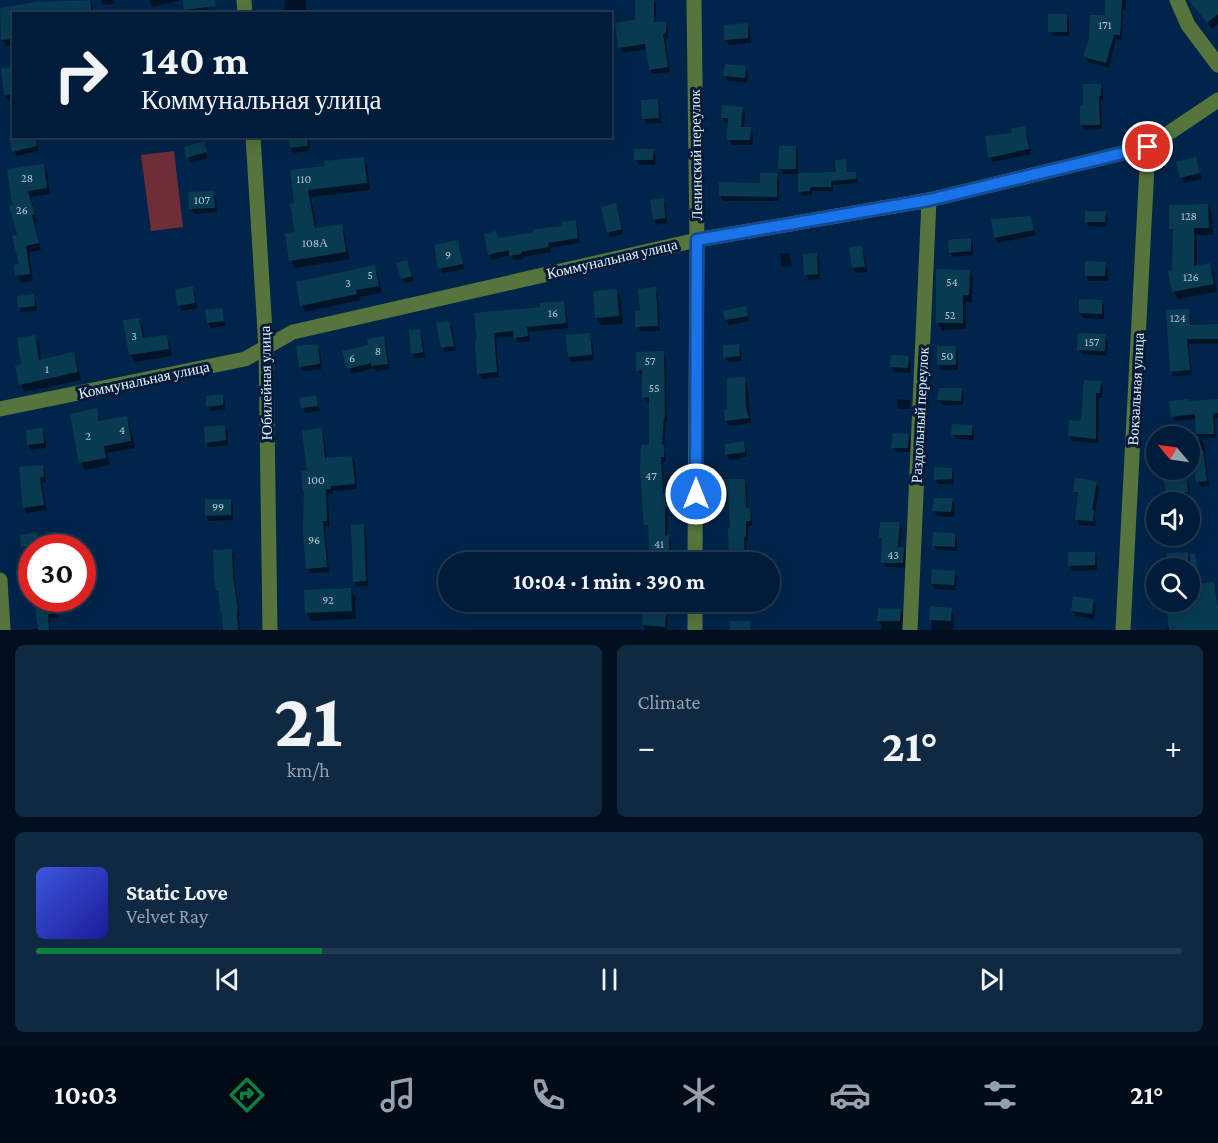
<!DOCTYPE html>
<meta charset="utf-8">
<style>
:root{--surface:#011c38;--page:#0f2943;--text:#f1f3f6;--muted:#96a1ae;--line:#233a53;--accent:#0b8043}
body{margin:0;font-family:"Crimson Pro",serif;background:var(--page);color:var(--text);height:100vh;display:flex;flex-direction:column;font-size:22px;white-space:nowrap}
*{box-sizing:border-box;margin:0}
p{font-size:20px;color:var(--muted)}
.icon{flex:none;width:33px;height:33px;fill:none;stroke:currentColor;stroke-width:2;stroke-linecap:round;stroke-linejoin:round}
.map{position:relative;height:630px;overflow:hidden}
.panel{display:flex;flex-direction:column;gap:15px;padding:15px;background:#010f1f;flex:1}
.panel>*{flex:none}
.banner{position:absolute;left:12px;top:12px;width:600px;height:126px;border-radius:0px;box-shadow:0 3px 15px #0003,0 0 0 2px var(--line);background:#011c38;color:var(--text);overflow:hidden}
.needle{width:39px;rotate:299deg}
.tools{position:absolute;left:1146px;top:426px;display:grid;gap:12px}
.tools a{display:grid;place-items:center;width:54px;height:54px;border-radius:50%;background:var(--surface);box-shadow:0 3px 15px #0003,0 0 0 2px var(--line);font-size:30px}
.speed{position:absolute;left:18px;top:534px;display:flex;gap:12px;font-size:30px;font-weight:700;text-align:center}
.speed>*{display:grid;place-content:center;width:78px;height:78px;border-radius:50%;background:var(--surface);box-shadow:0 3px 15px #0003,0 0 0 2px var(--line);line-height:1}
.speed .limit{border:9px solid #d22;background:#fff;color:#111}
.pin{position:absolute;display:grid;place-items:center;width:51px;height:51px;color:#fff;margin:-26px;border:3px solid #fff;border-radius:50%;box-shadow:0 2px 6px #0007}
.me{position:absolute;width:66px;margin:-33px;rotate:0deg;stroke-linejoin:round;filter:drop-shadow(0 0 4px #0008)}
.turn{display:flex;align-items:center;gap:21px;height:126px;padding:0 30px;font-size:27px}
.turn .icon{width:78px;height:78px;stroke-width:2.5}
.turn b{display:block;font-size:42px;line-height:51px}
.big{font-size:45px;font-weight:700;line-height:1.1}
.panel .card{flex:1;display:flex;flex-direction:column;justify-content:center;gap:9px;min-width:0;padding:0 21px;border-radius:9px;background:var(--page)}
.panel .dial{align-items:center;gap:0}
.dial b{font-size:78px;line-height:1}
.song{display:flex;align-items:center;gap:18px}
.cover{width:72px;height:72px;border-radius:9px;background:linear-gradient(135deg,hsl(230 70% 55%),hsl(240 70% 35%))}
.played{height:6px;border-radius:3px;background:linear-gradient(90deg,var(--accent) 25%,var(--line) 25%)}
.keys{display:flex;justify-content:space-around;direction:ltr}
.heat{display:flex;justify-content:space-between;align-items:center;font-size:33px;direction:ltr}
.panel .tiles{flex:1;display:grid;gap:15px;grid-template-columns:1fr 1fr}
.card:last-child{grid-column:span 2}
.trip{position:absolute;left:438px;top:552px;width:342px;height:60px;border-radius:30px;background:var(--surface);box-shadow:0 3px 15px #0003,0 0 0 2px var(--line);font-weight:700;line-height:60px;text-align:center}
.menu{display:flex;height:96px;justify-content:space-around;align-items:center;background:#000b16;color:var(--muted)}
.menu .icon{width:42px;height:42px}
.menu .selected{color:var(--accent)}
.menu b{font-size:27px;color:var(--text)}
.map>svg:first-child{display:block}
</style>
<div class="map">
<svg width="1218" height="630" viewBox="0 0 1218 630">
<rect width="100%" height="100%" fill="#01254a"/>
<path fill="#6d2e37" d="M174 151 183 227 151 231 141 155Z"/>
<g fill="#0007">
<path d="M75 0H91L94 14H14V46L6 47 2 40 0 9 40 2H75Z"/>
<path d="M101 0H115L116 4 103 5Z"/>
<path d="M149 0H182L152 7Z"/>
<path d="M184 0H207L209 14H186Z"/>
<path d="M284 0H306V11L303 12V14H285Z"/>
<path d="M637 0H654L656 4V24L665 23 668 28V38H665L670 72 653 74 650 69 648 49 622 53 620 47 637 21Z"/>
<path d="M1107 0H1126V10H1123L1122 40 1116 39 1109 68 1088 62 1085 57 1107 17Z"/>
<path d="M1193 0H1218V24L1212 29 1195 8Z"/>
<path d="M1067 15 1069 20V36H1053L1050 31Z"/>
<path d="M747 25 750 30 751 43 729 45 726 40 725 26Z"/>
<path d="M745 67 748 72 747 83 728 81 725 76Z"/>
<path d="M14 68V102H10L5 94Z"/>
<path d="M1100 85 1103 90V100H1101L1102 129 1085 130 1082 125Z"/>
<path d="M657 100 660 105 661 123 647 124 644 119Z"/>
<path d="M742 108 745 113 744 128H750L753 134V145H732L729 139V123L725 122 722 117Z"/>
<path d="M1024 128 1027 133 1031 154 993 162 990 157 1014 134Z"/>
<path d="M35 136 39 151 17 156 14 151Z"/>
<path d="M309 136 310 151 294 153 291 148 290 137Z"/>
<path d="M203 143 208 158 191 163 185 148Z"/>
<path d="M795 147 798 152V174H783L780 169Z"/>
<path d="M653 150 656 155 655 165H639L636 160Z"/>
<path d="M363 158 367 165 370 190 311 197 317 230 341 226 345 233 349 259 295 268 291 261 286 235 297 233 296 204 326 167Z"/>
<path d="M1196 159 1202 179 1184 183 1181 178Z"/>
<path d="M845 161 848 173H855L858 183 833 185V191H812V195L802 196 800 192 837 173Z"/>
<path d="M43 165 47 172 50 194 31 197 37 221 35 222 41 250 29 252 33 281 21 283 17 276 15 266 21 265 19 236 11 207Z"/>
<path d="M776 175 779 180V201H723L720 195 761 185Z"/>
<path d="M213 192 216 197 217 212 194 214 191 209Z"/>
<path d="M663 199 666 204 667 223 657 225 654 220 652 201Z"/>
<path d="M616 205 619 210 623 234 611 237 608 232Z"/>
<path d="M1208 205 1212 213 1213 235H1197V267L1209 265 1214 273 1217 292 1178 299 1173 291 1174 234 1171 228Z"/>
<path d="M1105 213 1108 218 1107 227 1089 226 1086 221Z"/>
<path d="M1031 217 1036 235 998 243 995 238 993 220Z"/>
<path d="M575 222 578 227 580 243 550 248 551 252 523 257V259L514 260 511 255 492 260 489 255 496 233 499 240 564 227Z"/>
<path d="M970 239 973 244V255L953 257 950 252Z"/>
<path d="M457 242 460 247 464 269 443 273 440 268Z"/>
<path d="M861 247 864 252 867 272 856 273 853 268Z"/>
<path d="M780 253H789L792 266 782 267Z"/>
<path d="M816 254 819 259 820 279 809 280 806 275 805 255Z"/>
<path d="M407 261 414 281 405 283 402 278Z"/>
<path d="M1105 263 1108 268V281H1089L1086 275Z"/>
<path d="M374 267 378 274 382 293 359 297 360 300 305 312 302 305Z"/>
<path d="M969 271 973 278 972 302H966V329L942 330 938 323Z"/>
<path d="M192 288 195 293 197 308 182 311 179 306 176 290Z"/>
<path d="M655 289 658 294 660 331H640L637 326 641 313Z"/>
<path d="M617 291 621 299 623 324 601 325 596 317Z"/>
<path d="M33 295 36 301 37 311 22 312 19 307Z"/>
<path d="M1102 301 1104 306V319L1083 318 1080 313Z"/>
<path d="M563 303 566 308 568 328 529 332 530 341 518 342 515 336 496 338 499 377 482 379 479 374V342L476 314 542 308Z"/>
<path d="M745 308 750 321 729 325 726 320Z"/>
<path d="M221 310 226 326 211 328 208 323Z"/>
<path d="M1188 311 1191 316 1192 326H1218V344H1189L1192 375 1174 376 1171 371Z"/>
<path d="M139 320 143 328 145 339 166 336 170 344 172 356 135 362 130 354Z"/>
<path d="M449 323 452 328 456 350 445 352 442 347Z"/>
<path d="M419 330 422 336 425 357 415 358 412 353Z"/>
<path d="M589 335 592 340 594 360 572 362 569 357 567 337Z"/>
<path d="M1105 336 1108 341 1107 356 1082 354 1079 349Z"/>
<path d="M34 337 39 344 41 361 73 354 77 362 81 380 25 392 21 385 17 367 23 365Z"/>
<path d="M384 338 386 343 390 369 376 371 374 368 351 374 344 352 370 346Z"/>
<path d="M317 345 320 350 322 369 303 371 300 366Z"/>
<path d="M738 346 741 351 742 361 728 362 725 357Z"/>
<path d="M955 348 958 353V370H941L938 365Z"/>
<path d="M663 352 666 357 667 422H666L664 448 666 461 663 462 664 493 668 499 667 537 671 542 672 562H651L649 529 645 524 650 446V402H647L644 397V375H641L638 370Z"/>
<path d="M908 357 911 362 910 373 894 372 891 367Z"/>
<path d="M744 379 747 384 751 423 729 426 726 421 725 411 729 410Z"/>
<path d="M1100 382 1103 387 1102 397H1099L1098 443 1072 441 1069 436 1083 423Z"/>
<path d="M961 390 964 395 963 405H942L939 400Z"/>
<path d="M222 395 225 400V410L211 411 208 406Z"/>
<path d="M315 397 320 411 305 413 301 399Z"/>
<path d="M897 399 910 400V409H898Z"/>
<path d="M1218 400V418H1215L1216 438 1201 439 1204 445 1209 486 1201 487 1198 482 1195 454H1190V440H1201L1197 434V419L1175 421 1172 416Z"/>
<path d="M96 410 101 422 126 417 130 425 135 448 107 453 110 465 85 470 81 462Z"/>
<path d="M225 427 228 432V445L209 447 206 442Z"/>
<path d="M971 427 974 432V440L956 439 953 434Z"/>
<path d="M42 430 45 435 46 448 31 450 28 445 27 431Z"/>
<path d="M321 430 324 435 327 459 352 457 355 462 357 489 333 491V494H328L329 526H325L329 572 310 573 307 568 309 472Z"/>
<path d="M908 435 911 440 910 452H896L893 447Z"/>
<path d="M743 443 746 448 747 457 730 460 727 455V445Z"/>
<path d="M42 466 45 471 46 482 42 483 46 510 27 513 24 508 21 468Z"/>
<path d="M951 469 954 474V484H938L935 479Z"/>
<path d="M1186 479 1189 484 1190 497 1178 498 1179 502H1168L1166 481Z"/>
<path d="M744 480 747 485V510L752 514V525L748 526V541H746L747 562H726V555H730L732 529 730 497H727L724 492Z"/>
<path d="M1096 483 1099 488 1095 514 1096 526 1080 525 1077 519 1078 496 1075 491Z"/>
<path d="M230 500 233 505V520L209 521 206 516Z"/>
<path d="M952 500 955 505 954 517 937 516 934 511Z"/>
<path d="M899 523 902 528 900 549H903L906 554 905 568 886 567 883 562V542L881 537Z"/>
<path d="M363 525 366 531 368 586 357 587 354 582Z"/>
<path d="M37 534 40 548H32V550L26 551 23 546Z"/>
<path d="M955 535 957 540V551L936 550 934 545Z"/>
<path d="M231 550 234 555 235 581 240 616H239L240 630H224L220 595 218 591Z"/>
<path d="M1095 553 1097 558V570L1072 571 1069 566Z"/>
<path d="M1187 553 1190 558V568H1171L1169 565Z"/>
<path d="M954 572 957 577 956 590 935 589 932 584Z"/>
<path d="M1197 572 1201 585 1213 583 1216 589 1218 630H1167V628L1171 627 1168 602H1190V573Z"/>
<path d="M350 589 355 597 356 619 311 621 307 612Z"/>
<path d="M36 598H55L56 600 58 617 50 619V630H30L39 628Z"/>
<path d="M1093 600 1096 605 1094 619 1075 616 1072 611Z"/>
<path d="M900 610 903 615 902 630H881L882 626 879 621Z"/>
<path d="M951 610 954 615 953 630H931L932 623 931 620Z"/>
<path d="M665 613 668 618 667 630H646L643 625Z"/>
</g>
<g fill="#083b52">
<path d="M90 0 92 14H14V39L1 40 0 8 41 1V2Z"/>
<path d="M183 0H215L216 6 184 10Z"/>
<path d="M635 0H654V22H666V33L663 34 668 67 649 70 645 44 618 48 615 23 635 20Z"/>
<path d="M1105 0H1122L1120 35H1114L1106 63 1083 57 1089 38 1090 15H1105Z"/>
<path d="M1189 0H1218V14L1207 23Z"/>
<rect x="1048" y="14" width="19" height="18"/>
<path d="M748 23V38L724 40V25Z"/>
<path d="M725 64 746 66 745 78 723 76Z"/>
<path d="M14 67V94L4 95 1 68Z"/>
<path d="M1083 84H1101V96H1099L1100 125H1080V106H1083Z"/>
<path d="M658 99 659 118 642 119 641 100Z"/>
<path d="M722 105 743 107 741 127H751L750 140H727L728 118H721Z"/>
<path d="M1025 126 1029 149 988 158 985 136 1012 133 1011 129Z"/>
<path d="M16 136H35L37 146 12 152 9 138Z"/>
<path d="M289 136H307L308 146 290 148Z"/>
<path d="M204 141 207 152 186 158 184 147Z"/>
<path d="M779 146H796V169H778Z"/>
<path d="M634 149H654L653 160H634Z"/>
<path d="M364 157 367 183 308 190 315 228 342 224 346 252 289 261 285 233 295 232 290 204 294 203 290 170 325 166 324 161Z"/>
<path d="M1196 157 1200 173 1180 178 1176 162Z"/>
<path d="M846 159 847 172H856V179L831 181V187H810V191L798 192V173L836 172 835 160Z"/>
<path d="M44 164 47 188 28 191 35 214 32 215 39 243 26 246 30 274 15 276 14 265 19 264 12 236 17 235 9 205H12L7 169Z"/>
<path d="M760 173H777V197L719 196V182L760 183Z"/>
<path d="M214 191 215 208 189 209 188 192Z"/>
<path d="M664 198 665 218 653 220 650 200Z"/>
<path d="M616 203 622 229 607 233 601 207Z"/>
<path d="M1208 204 1209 228H1194V266L1210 263 1214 284 1172 292 1168 271 1172 270 1173 229H1169V205Z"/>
<path d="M1085 211H1106L1105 222H1085Z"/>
<path d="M1031 216 1034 230 994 238 991 219Z"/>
<path d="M576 220 578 238 548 243 549 247 521 252V254L509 256V250L488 255 484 234 496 231 498 238 534 232V229L563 226 562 222Z"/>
<path d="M971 238V251L949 253 948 240Z"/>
<path d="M458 240 463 264 438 269 434 245Z"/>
<path d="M862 246 865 267 852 268 849 247Z"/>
<path d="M817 253 818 274 804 275 803 254Z"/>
<path d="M407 260 412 276 401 279 396 263Z"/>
<path d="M1085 261 1106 262 1105 276H1085Z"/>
<path d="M375 265 379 286 356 290 357 294 300 306 296 282Z"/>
<path d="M936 269 970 270 969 295H963V323H936Z"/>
<path d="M193 286 195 303 177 306 175 289Z"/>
<path d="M656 287 658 326 635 327V311H640L638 289Z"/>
<path d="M617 289 619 316 595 318 593 291Z"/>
<path d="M34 294 35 306 18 308 17 296Z"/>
<path d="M1079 299 1102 300V314L1079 313Z"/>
<path d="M564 301 566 323 527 327 528 336 514 338 513 331 494 333 497 372 477 374 475 341 477 340 474 313 540 307V303Z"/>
<path d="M746 306 748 316 725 320 723 311Z"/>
<path d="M222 308 224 321 207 323 205 310Z"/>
<path d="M1189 309 1190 325 1218 324V339H1187L1190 370 1170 372 1166 310Z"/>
<path d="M139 318 143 338 167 335 169 349 129 355 123 320Z"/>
<path d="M449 321 454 346 441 348 436 323Z"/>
<path d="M420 329 423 352 411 354 409 330Z"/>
<path d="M590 333 592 355 568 357 566 335Z"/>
<path d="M1078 333 1106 334 1105 351 1077 350Z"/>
<path d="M35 335 39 360 74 352 78 372 19 385 15 366 21 364 17 338Z"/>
<path d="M384 336 388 364 371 366V363L347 369 342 351 368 345 367 339Z"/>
<path d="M318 344 320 364 299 367 296 346Z"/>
<path d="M739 344 740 356 723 358V345Z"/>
<rect x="937" y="346" width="19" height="19"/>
<path d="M664 351 665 417H664L662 445 664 444V457H661L663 493H666L667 507H665V536L669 535 670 562H650L648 525H644L640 470 641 445H649V397L642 398V370L636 371V352Z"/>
<path d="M891 355 909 356 908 368 890 367Z"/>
<path d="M745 377 746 407 749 418 725 421 724 410 727 409V378Z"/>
<path d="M1084 380 1101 381 1100 393H1096V439L1068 436 1069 420 1081 421Z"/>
<path d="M939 388H962L961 401 937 400Z"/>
<path d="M223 394V405L206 407V396Z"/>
<path d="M316 395 318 406 301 408 299 398Z"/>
<path d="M1189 399V401L1218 399V413L1213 414 1214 434H1196L1195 414 1171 417 1169 401Z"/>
<path d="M97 408 99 421 127 416 131 441 104 446 106 458 79 463 70 414Z"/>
<path d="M952 424 972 425V435H951Z"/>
<path d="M225 425 226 440 205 443 204 427Z"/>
<path d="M43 428 44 443 27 445 26 430Z"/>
<path d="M322 428 325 458 352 456 355 484 331 486V489H326L327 521H323L327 567 306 569 303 533 304 491H303L301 471H307L302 431Z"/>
<path d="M893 433 909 434 908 448H891Z"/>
<path d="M744 441 745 452 725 455V444Z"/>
<path d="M1203 450 1207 481 1196 482 1193 451Z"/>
<path d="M43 465 44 477 40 478 44 505 23 508 19 467Z"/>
<path d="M934 467 952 468V479L934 480Z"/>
<path d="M1075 478 1097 481 1092 510H1094L1093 521 1075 520 1078 492H1073Z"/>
<path d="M1187 478 1188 492 1166 495 1164 480Z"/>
<path d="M722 479H745L746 508H750L751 521H746V537H744L745 562H729L728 528H730L728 493H723Z"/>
<path d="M934 498H953L951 512 932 511Z"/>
<path d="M205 499H231V515L205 516Z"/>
<path d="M880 522H900L898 547H904L903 563H881L882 538H879Z"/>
<path d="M364 524 366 581 353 582 351 525Z"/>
<path d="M37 532 39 544 21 547 20 535Z"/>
<path d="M933 532 955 533V547L932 546Z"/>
<path d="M232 549 233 575 238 611H237L238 630H223L222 614H221L218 591H216L214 578 213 550Z"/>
<path d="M1068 552H1095V565L1068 566Z"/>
<path d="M1188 552V564L1167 565V553Z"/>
<path d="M1190 554H1195L1200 584 1214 582 1218 609V630H1169L1166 602H1190Z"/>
<path d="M932 569 955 571 954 585 931 584Z"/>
<path d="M351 588 352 611 305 613 304 590Z"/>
<path d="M1073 596 1094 599 1092 614 1071 611Z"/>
<path d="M34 598H54L56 612 48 614 49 630H38Z"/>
<path d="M930 606 952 608 951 621 929 620Z"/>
<path d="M878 608 901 609 900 621H877Z"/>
<path d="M643 610 666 611 665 627 642 625Z"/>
<rect x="730" y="621" width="20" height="9"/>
</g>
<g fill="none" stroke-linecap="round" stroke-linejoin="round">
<g stroke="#55753d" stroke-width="15">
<path d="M244 0 245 14"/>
<path d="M694 0 697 240 695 562"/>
<path d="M1177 0 1188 25 1218 65"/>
<path d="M253 136 266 348 270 630"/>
<path d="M0 409 245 359 293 332 697 240 929 200 1148 147 1218 100"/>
<path d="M0 580 3 630"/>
<path d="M695 630V602"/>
<path d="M910 630 929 200"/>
<path d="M1123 630 1148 147"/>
</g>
</g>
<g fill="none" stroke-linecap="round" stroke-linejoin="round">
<defs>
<path id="route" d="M696 494 697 240 929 200 1148 147"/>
</defs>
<use href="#route" stroke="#114b97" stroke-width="15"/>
<use href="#route" stroke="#1a73e8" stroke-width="10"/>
</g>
<g text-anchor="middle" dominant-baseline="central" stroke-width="6" stroke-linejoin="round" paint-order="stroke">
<g font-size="12" fill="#b2c5d2">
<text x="1105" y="25">171</text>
<text x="27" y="178">28</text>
<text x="304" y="179">110</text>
<text x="202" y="200">107</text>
<text x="22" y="210">26</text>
<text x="1189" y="216">128</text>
<text x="315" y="243">108А</text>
<text x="448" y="255">9</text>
<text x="370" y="275">5</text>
<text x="1191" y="277">126</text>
<text x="952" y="282">54</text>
<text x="348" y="283">3</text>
<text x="553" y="313">16</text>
<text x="950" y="315">52</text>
<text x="1178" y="318">124</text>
<text x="134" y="336">3</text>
<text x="1092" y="342">157</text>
<text x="378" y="351">8</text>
<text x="947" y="356">50</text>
<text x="352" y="358">6</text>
<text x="650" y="361">57</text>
<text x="47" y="369">1</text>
<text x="654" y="388">55</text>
<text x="122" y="430">4</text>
<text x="88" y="436">2</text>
<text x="651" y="476">47</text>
<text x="316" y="480">100</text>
<text x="218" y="507">99</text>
<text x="314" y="540">96</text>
<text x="659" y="544">41</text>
<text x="893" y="555">43</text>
<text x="328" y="600">92</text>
</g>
<g font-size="15" fill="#ebf3fd" stroke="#021b38">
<text transform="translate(696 155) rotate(-91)">Ленинский переулок</text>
<text transform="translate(612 259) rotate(-13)">Коммунальная улица</text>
<text transform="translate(144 380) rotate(-12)">Коммунальная улица</text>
<text transform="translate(266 383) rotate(-91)">Юбилейная улица</text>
<text transform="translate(1136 389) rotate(-87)">Вокзальная улица</text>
<text transform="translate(920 415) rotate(-87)">Раздольный переулок</text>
</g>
</g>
</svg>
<div class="tools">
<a><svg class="needle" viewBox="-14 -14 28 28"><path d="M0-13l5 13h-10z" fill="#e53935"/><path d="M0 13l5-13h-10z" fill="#96a1ae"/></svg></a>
<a><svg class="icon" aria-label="sound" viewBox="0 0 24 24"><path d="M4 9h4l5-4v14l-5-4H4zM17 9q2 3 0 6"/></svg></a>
<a><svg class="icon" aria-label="search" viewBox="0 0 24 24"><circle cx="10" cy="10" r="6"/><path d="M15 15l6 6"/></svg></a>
</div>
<div class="speed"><div class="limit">30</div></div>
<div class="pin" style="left:1148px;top:147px;background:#d93025"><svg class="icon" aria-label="arrive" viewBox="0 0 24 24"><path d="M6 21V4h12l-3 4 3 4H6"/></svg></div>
<svg class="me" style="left:696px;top:494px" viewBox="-20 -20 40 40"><circle r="17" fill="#1a73e8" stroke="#fff" stroke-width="3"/><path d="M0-11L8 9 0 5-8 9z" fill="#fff"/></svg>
<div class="trip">10:04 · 1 min · 390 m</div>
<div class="banner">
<div class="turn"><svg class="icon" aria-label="right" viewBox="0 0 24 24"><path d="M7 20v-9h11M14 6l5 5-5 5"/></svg><div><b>140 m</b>Коммунальная улица</div></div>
</div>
</div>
<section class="panel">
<div class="tiles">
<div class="card dial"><b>21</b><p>km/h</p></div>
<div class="card"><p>Climate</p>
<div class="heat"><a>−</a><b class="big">21°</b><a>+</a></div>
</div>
<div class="card">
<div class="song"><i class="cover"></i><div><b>Static Love</b><p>Velvet Ray</p></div></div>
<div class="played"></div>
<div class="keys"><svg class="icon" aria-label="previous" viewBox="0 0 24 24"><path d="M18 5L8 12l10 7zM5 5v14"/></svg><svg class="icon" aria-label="pause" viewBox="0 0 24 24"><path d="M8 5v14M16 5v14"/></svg><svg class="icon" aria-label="next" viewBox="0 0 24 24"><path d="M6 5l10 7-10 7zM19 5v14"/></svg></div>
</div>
</div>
</section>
<nav class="menu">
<b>10:03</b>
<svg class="icon selected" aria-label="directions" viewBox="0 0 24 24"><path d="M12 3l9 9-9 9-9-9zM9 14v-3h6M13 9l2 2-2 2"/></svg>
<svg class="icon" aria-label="music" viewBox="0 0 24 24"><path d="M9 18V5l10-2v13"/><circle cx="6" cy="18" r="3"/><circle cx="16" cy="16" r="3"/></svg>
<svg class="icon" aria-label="phone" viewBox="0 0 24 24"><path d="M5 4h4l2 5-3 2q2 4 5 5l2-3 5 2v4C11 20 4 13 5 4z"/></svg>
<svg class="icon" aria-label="climate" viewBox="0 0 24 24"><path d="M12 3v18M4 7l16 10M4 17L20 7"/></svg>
<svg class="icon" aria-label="car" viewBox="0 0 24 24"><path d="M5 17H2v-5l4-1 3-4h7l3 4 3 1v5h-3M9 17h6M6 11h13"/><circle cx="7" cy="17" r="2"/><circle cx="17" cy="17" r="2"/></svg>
<svg class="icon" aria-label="filters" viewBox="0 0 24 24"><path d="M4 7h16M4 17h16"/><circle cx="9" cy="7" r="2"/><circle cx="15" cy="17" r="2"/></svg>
<b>21°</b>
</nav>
